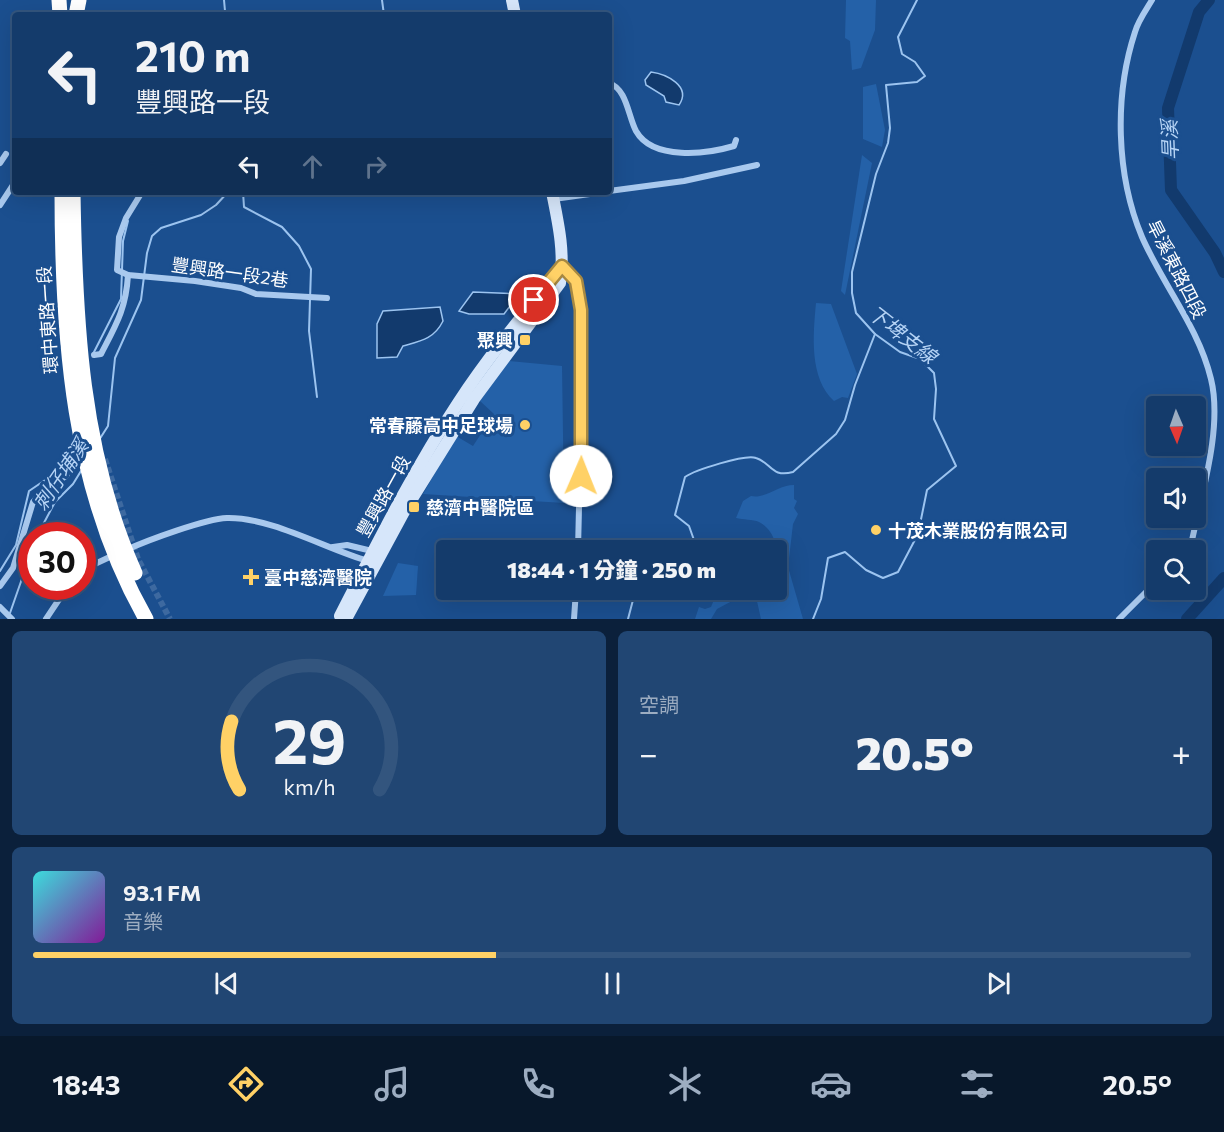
<!DOCTYPE html>
<html lang="zh-TW">
<meta charset="utf-8">
<style>
:root{--surface:#143b6b;--page:#214673;--text:#f1f3f6;--muted:#9dadc1;--line:#33557e;--accent:#ffd166}
body{margin:0;font-family:Commissioner,"Noto Sans TC",sans-serif;background:var(--page);color:var(--text);height:100vh;display:flex;flex-direction:column;font-size:22px;white-space:nowrap}
*{box-sizing:border-box;margin:0}
p{font-size:20px;color:var(--muted)}
.icon{flex:none;width:33px;height:33px;fill:none;stroke:currentColor;stroke-width:2;stroke-linecap:round;stroke-linejoin:round}
.map{position:relative;height:619px;overflow:hidden}
.side{display:flex;flex-direction:column;gap:12px;padding:12px;background:#0b203b;flex:1}
.side>*{flex:none}
.hud{position:absolute;left:12px;top:12px;width:600px;height:183px;border-radius:6px;box-shadow:0 6px 24px #0002,0 0 0 2px var(--line);background:#143b6b;color:var(--text);overflow:hidden}
.needle{width:39px;rotate:178deg}
.controls{position:absolute;left:1146px;top:396px;display:grid;gap:12px}
.controls a{display:grid;place-items:center;width:60px;height:60px;border-radius:6px;background:var(--surface);box-shadow:0 6px 24px #0002,0 0 0 2px var(--line);font-size:30px}
.speed{position:absolute;left:18px;top:522px;display:flex;gap:12px;font-size:30px;font-weight:700;text-align:center}
.speed>*{display:grid;place-content:center;width:78px;height:78px;border-radius:50%;background:var(--surface);box-shadow:0 6px 24px #0002,0 0 0 2px var(--line);line-height:1}
.speed .limit{border:9px solid #d22;background:#fff;color:#111}
.pin{position:absolute;display:grid;place-items:center;width:51px;height:51px;color:#fff;margin:-26px;border:3px solid #fff;border-radius:50%;box-shadow:0 2px 6px #0007}
.me{position:absolute;width:66px;margin:-33px;rotate:1deg;stroke-linejoin:round;filter:drop-shadow(0 0 4px #0008)}
.turn{display:flex;align-items:center;gap:21px;height:126px;padding:0 24px;font-size:27px}
.turn .icon{width:78px;height:78px;stroke-width:2.5}
.turn b{display:block;font-size:42px;line-height:51px}
.lanes{display:flex;align-items:center;height:57px;padding:0 24px;background:#0003;justify-content:center;gap:30px;direction:ltr}
.lanes .off{opacity:.35}
.big{font-size:45px;font-weight:800;line-height:1.1}
.side .card{flex:1;display:flex;flex-direction:column;justify-content:center;gap:9px;min-width:0;padding:0 21px;border-radius:9px;background:var(--page)}
.side .dial{align-items:center;gap:0}
.dial svg{height:156px;overflow:visible;fill:none;stroke:var(--line);stroke-width:7;stroke-linecap:round;text-anchor:middle}
.dial text{fill:var(--text);stroke:none}
.song{display:flex;align-items:center;gap:18px}
.cover{width:72px;height:72px;border-radius:9px;background:linear-gradient(135deg,hsl(180 70% 55%),hsl(290 70% 35%))}
.played{height:6px;border-radius:3px;background:linear-gradient(90deg,var(--accent) 40%,var(--line) 40%)}
.keys{display:flex;justify-content:space-around;direction:ltr}
.heat{display:flex;justify-content:space-between;align-items:center;font-size:33px;direction:ltr}
.side .tiles{flex:1;display:grid;gap:12px;grid-template-columns:1fr 1fr}
.card:last-child{grid-column:span 2}
.trip{position:absolute;left:436px;top:540px;width:351px;height:60px;border-radius:6px;background:var(--surface);box-shadow:0 6px 24px #0002,0 0 0 2px var(--line);font-weight:800;line-height:60px;text-align:center}
.tab-bar{display:flex;height:96px;justify-content:space-around;align-items:center;background:#08182b;color:var(--muted)}
.tab-bar .icon{width:42px;height:42px}
.tab-bar .active{color:var(--accent)}
.tab-bar b{font-size:27px;color:var(--text)}
.map>svg:first-child{display:block}
</style>
<div class="map">
<svg width="1224" height="619" viewBox="0 0 1224 619">
<rect width="100%" height="100%" fill="#1b4f8f"/>
<g fill="#2461a8">
<path d="M846 0H876L875 30 861 68 852 70 850 41 845 38Z"/>
<path d="M876 84 885 130 882 147 863 139V87Z"/>
<path d="M862 155 872 163 845 295 841 291Z"/>
<path d="M816 303 831 304 857 374 848 398 842 397 834 401C809 378 813 335 816 303Z"/>
<path d="M509 361 562 366 564 503 423 494 456 436 473 446 494 414 480 401Z"/>
<path d="M794 485V499L797 501 794 508 798 514 793 524 788 567 803 619H761L756 597 747 593 717 609 711 619H695L699 607 705 609 711 607 718 590H777C777 566 783 535 759 522 753 519 743 520 736 518L743 501 751 496C766 499 778 485 794 485Z"/>
<path d="M398 563 418 566 416 595 383 596Z"/>
<path d="M467 590H524V601L467 600Z"/>
</g>
<g fill="#123a6d" stroke="#9cc4f0" stroke-width="1.5">
<path d="M651 72C666 74 692 86 679 105L666 102 664 96 646 85 645 80Z"/>
<path d="M473 292 519 294 504 314H469L459 311Z"/>
<path d="M440 307 443 321C434 339 421 341 403 346L397 357 377 358V324L383 311Z"/>
</g>
<g fill="none" stroke-linecap="round" stroke-linejoin="round">
<g stroke="#9cc4f0" stroke-width="2">
<path d="M382 0 384 15"/>
<path d="M193 15 204 11 209 15"/>
<path d="M212 15 225 11 224 0"/>
<path d="M243 192 244 207 282 227 299 246 311 269 309 331 317 397"/>
<path d="M93 354 121 299 123 241 128 221"/>
<path d="M99 440 108 426 115 358 141 300 147 253 152 236 161 228 201 215 216 205 228 192"/>
<path d="M37 536 55 502 73 484 81 471"/>
<path d="M690 550 694 540 689 526 675 515 685 477C695 470 745 454 756 458 772 463 771 478 793 472L836 434 845 420 855 385 875 334"/>
<path d="M0 571 16 545 29 491 54 474 68 456 78 451"/>
<path d="M10 613 32 550"/>
<path d="M628 619 633 600 644 590"/>
<path d="M813 619 821 599 828 558 845 552 866 570 883 578 898 572 918 534 927 490 956 466 934 419 936 389 934 373 920 359 900 352 875 334 856 313 852 293V272L876 174 888 143 890 128 886 85 917 82 925 76 915 62 902 54 898 37 917 0"/>
</g>
<g stroke="#123a6d" stroke-width="12">
<path d="M1209 0 1199 12 1168 108 1171 190 1215 253 1224 272"/>
<path d="M1187 619 1224 578"/>
</g>
<path stroke="#3d69a0" stroke-width="6" stroke-dasharray="6 3" stroke-linecap="butt" d="M105 459 138 559 170 619"/>
<g stroke="#a9c9ee" stroke-width="6">
<path d="M1152 0C1146 10 1138 21 1135 32 1114 96 1116 175 1142 237 1163 285 1199 328 1211 379 1223 428 1201 496 1191 545L1187 550"/>
<path d="M609 83C627 89 628 116 636 131 653 161 707 154 734 146L736 140"/>
<path d="M0 163 6 154"/>
<path d="M609 191 684 181 757 165"/>
<path d="M142 192 126 218 119 237 117 270 128 275 195 281 241 288 256 294 327 298"/>
<path d="M554 199 604 192"/>
<path d="M0 205 15 182"/>
<path d="M563 266 576 281 583 338 578 550"/>
<path d="M94 355 101 354C116 325 126 309 128 275"/>
<path d="M333 547 347 545 372 551"/>
<path d="M126 550C148 540 205 519 227 518 271 517 326 549 368 561"/>
<path d="M82 570 114 555"/>
<path d="M0 586 13 568 33 502 43 491 66 476 74 463"/>
<path d="M0 607 12 619"/>
<path d="M46 619 68 586"/>
<path d="M574 619 576 590"/>
<path d="M1119 619 1156 582"/>
</g>
<g stroke="#d6e6fa" stroke-width="12">
<path d="M512 0 515 15"/>
<path d="M340 616C377 544 413 471 458 403 488 357 523 315 558 272"/>
<path d="M346 619 405 510 474 399 560 283C565 252 558 222 552 192"/>
</g>
<path stroke="#fff" stroke-width="15" d="M59 0 60 15"/>
<g stroke="#fff" stroke-width="15">
<path d="M76 15 79 0"/>
<path d="M62 192C62 338 72 489 146 619"/>
<path d="M73 192C75 322 81 453 135 573"/>
</g>
</g>
<g fill="none" stroke-linecap="round" stroke-linejoin="round">
<defs>
<path id="route" d="M534 300 562 266 576 281 581 310V476"/>
</defs>
<use href="#route" stroke="#a68842" stroke-width="15"/>
<use href="#route" stroke="#ffd166" stroke-width="10"/>
</g>
<g fill="#ffd166" stroke="#1b4f8f" stroke-width="2">
<rect x="519" y="334" width="12" height="12" rx="3"/>
<circle cx="525" cy="425" r="6"/>
<rect x="408" y="501" width="12" height="12" rx="3"/>
<circle cx="876" cy="530" r="6"/>
<path d="M248 568h6v6h6v6h-6v6h-6v-6h-6v-6h6z"/>
</g>
<g text-anchor="middle" dominant-baseline="central" stroke-width="6" stroke-linejoin="round" paint-order="stroke">
<g font-size="18" fill="#fff" stroke="#1b4f8f">
<text transform="translate(1177 269) rotate(63)">旱溪東路四段</text>
<text transform="translate(230 272) rotate(8)">豐興路一段2巷</text>
<text transform="translate(47 320) rotate(-94)">環中東路一段</text>
<text transform="translate(383 496) rotate(-61)">豐興路一段</text>
</g>
<g font-size="18" font-weight="bold" fill="#fff" stroke="#1b4f8f" text-anchor="start">
<text x="513" y="340" text-anchor="end">聚興</text>
<text x="513" y="425" text-anchor="end">常春藤高中足球場</text>
<text x="426" y="507">慈濟中醫院區</text>
<text x="888" y="530">十茂木業股份有限公司</text>
<text x="264" y="577">臺中慈濟醫院</text>
</g>
<g font-size="20" font-style="italic" fill="#b5d3f5" stroke="#1b4f8f">
<text transform="translate(1169 140) rotate(-92)">旱溪</text>
<text transform="translate(903 334) rotate(38)">下埤支線</text>
<text transform="translate(60 474) rotate(-56)">刺仔埔溪</text>
</g>
</g>
</svg>
<div class="controls">
<a><svg class="needle" viewBox="-14 -14 28 28"><path d="M0-13l5 13h-10z" fill="#e53935"/><path d="M0 13l5-13h-10z" fill="#9dadc1"/></svg></a>
<a><svg class="icon" aria-label="sound" viewBox="0 0 24 24"><path d="M4 9h4l5-4v14l-5-4H4zM17 9q2 3 0 6"/></svg></a>
<a><svg class="icon" aria-label="search" viewBox="0 0 24 24"><circle cx="10" cy="10" r="6"/><path d="M15 15l6 6"/></svg></a>
</div>
<div class="speed"><div class="limit">30</div></div>
<div class="pin" style="left:534px;top:300px;background:#d93025"><svg class="icon" aria-label="arrive" viewBox="0 0 24 24"><path d="M6 21V4h12l-3 4 3 4H6"/></svg></div>
<svg class="me" style="left:581px;top:476px" viewBox="-20 -20 40 40"><circle r="19" fill="#fff"/><path d="M0-13L10 11 0 6-10 11z" fill="#ffd166"/></svg>
<div class="trip">18:44 · 1 分鐘 · 250 m</div>
<div class="hud">
<div class="turn"><svg class="icon" aria-label="left" viewBox="0 0 24 24"><path d="M17 20v-9H6M10 6l-5 5 5 5"/></svg><div><b>210 m</b>豐興路一段</div></div>
<div class="lanes"><svg class="icon" aria-label="left" viewBox="0 0 24 24"><path d="M17 20v-9H6M10 6l-5 5 5 5"/></svg><svg class="icon off" aria-label="ahead" viewBox="0 0 24 24"><path d="M12 20V5M6 11l6-6 6 6"/></svg><svg class="icon off" aria-label="right" viewBox="0 0 24 24"><path d="M7 20v-9h11M14 6l5 5-5 5"/></svg></div>
</div>
</div>
<section class="side">
<div class="tiles">
<div class="card dial"><svg viewBox="0 0 100 80">
<path d="M14 69A42 42 0 1 1 86 69"/>
<path d="M14 69A42 42 0 0 1 10 34" stroke="#ffd166"/>
<text x="50" y="56" font-size="32" font-weight="700">29</text>
<text x="50" y="72" font-size="11">km/h</text>
</svg></div>
<div class="card"><p>空調</p>
<div class="heat"><a>−</a><b class="big">20.5°</b><a>+</a></div>
</div>
<div class="card">
<div class="song"><i class="cover"></i><div><b>93.1 FM</b><p>音樂</p></div></div>
<div class="played"></div>
<div class="keys"><svg class="icon" aria-label="previous" viewBox="0 0 24 24"><path d="M18 5L8 12l10 7zM5 5v14"/></svg><svg class="icon" aria-label="pause" viewBox="0 0 24 24"><path d="M8 5v14M16 5v14"/></svg><svg class="icon" aria-label="next" viewBox="0 0 24 24"><path d="M6 5l10 7-10 7zM19 5v14"/></svg></div>
</div>
</div>
</section>
<nav class="tab-bar">
<b>18:43</b>
<svg class="icon active" aria-label="directions" viewBox="0 0 24 24"><path d="M12 3l9 9-9 9-9-9zM9 14v-3h6M13 9l2 2-2 2"/></svg>
<svg class="icon" aria-label="music" viewBox="0 0 24 24"><path d="M9 18V5l10-2v13"/><circle cx="6" cy="18" r="3"/><circle cx="16" cy="16" r="3"/></svg>
<svg class="icon" aria-label="phone" viewBox="0 0 24 24"><path d="M5 4h4l2 5-3 2q2 4 5 5l2-3 5 2v4C11 20 4 13 5 4z"/></svg>
<svg class="icon" aria-label="climate" viewBox="0 0 24 24"><path d="M12 3v18M4 7l16 10M4 17L20 7"/></svg>
<svg class="icon" aria-label="car" viewBox="0 0 24 24"><path d="M5 17H2v-5l4-1 3-4h7l3 4 3 1v5h-3M9 17h6M6 11h13"/><circle cx="7" cy="17" r="2"/><circle cx="17" cy="17" r="2"/></svg>
<svg class="icon" aria-label="filters" viewBox="0 0 24 24"><path d="M4 7h16M4 17h16"/><circle cx="9" cy="7" r="2"/><circle cx="15" cy="17" r="2"/></svg>
<b>20.5°</b>
</nav>
